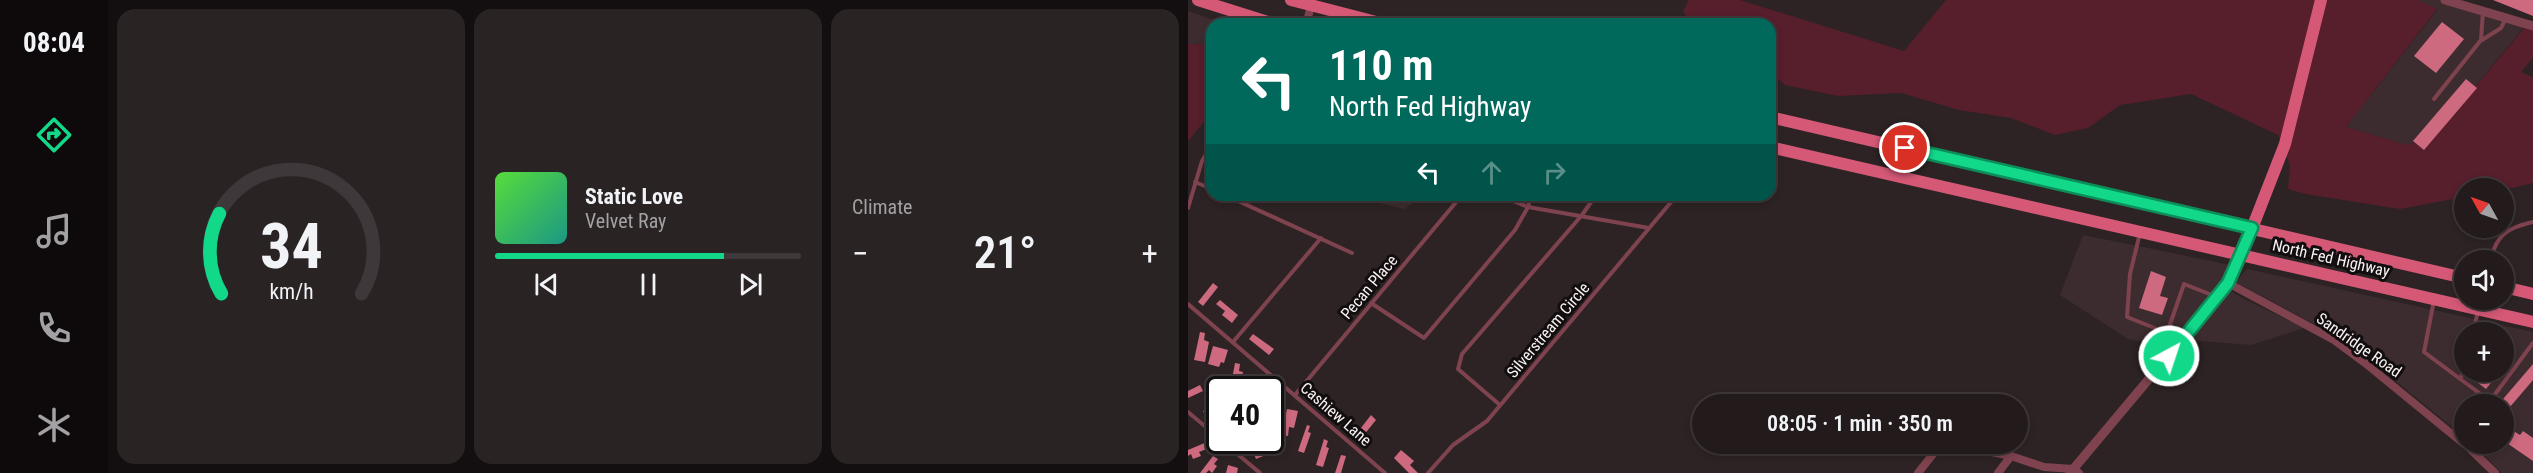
<!DOCTYPE html>
<meta charset="utf-8">
<style>
:root{--surface:#221a1b;--page:#2a2324;--text:#f1f3f6;--muted:#a2a1a3;--line:#3f383a;--accent:#12d98a}
body{margin:0;font-family:"Roboto Condensed",sans-serif;background:var(--page);color:var(--text);height:100vh;display:flex;flex-direction:column;font-size:22px;white-space:nowrap}
*{box-sizing:border-box;margin:0}
p{font-size:20px;color:var(--muted)}
.icon{flex:none;width:33px;height:33px;fill:none;stroke:currentColor;stroke-width:2;stroke-linecap:round;stroke-linejoin:round}
.map{position:relative;flex:1;overflow:hidden}
.details{display:flex;flex-direction:column;gap:9px;padding:9px;background:#130e0f;width:1080px}
.details>*{flex:none}
.guide{position:absolute;left:18px;top:18px;width:570px;height:183px;border-radius:18px;box-shadow:0 3px 9px #0003,0 0 0 2px var(--line);background:#00695c;color:#fff;overflow:hidden}
.needle{width:39px;rotate:310deg}
.buttons{position:absolute;left:1266px;top:178px;display:grid;gap:12px}
.buttons a{display:grid;place-items:center;width:60px;height:60px;border-radius:50%;background:var(--surface);box-shadow:0 3px 9px #0003,0 0 0 2px var(--line);font-size:30px}
.speed{position:absolute;left:18px;top:376px;display:flex;gap:12px;font-size:30px;font-weight:700;text-align:center}
.speed>*{display:grid;place-content:center;width:78px;height:78px;border-radius:50%;background:var(--surface);box-shadow:0 3px 9px #0003,0 0 0 2px var(--line);line-height:1}
.speed .limit{border:3px solid #111;border-radius:9px;background:#fff;color:#111}
.pin{position:absolute;display:grid;place-items:center;width:51px;height:51px;color:#fff;margin:-26px;border:3px solid #fff;border-radius:50%;box-shadow:0 2px 6px #0007}
.me{position:absolute;width:66px;margin:-33px;rotate:40deg;stroke-linejoin:round;filter:drop-shadow(0 0 4px #0008)}
.turn{display:flex;align-items:center;gap:21px;height:126px;padding:0 24px;font-size:27px}
.turn .icon{width:78px;height:78px;stroke-width:2.5}
.turn b{display:block;font-size:42px;line-height:51px}
.lanes{display:flex;align-items:center;height:57px;padding:0 24px;background:#0003;justify-content:center;gap:30px;direction:ltr}
.lanes .off{opacity:.35}
.big{font-size:45px;font-weight:600;line-height:1.1}
.details .card{flex:1;display:flex;flex-direction:column;justify-content:center;gap:9px;min-width:0;padding:0 21px;border-radius:18px;background:var(--page)}
.details .dial{align-items:center;gap:0}
.dial svg{height:156px;overflow:visible;fill:none;stroke:var(--line);stroke-width:7;stroke-linecap:round;text-anchor:middle}
.dial text{fill:var(--text);stroke:none}
.song{display:flex;align-items:center;gap:18px}
.cover{width:72px;height:72px;border-radius:9px;background:linear-gradient(135deg,hsl(110 70% 55%),hsl(170 70% 35%))}
.played{height:6px;border-radius:3px;background:linear-gradient(90deg,var(--accent) 75%,var(--line) 75%)}
.keys{display:flex;justify-content:space-around;direction:ltr}
.heat{display:flex;justify-content:space-between;align-items:center;font-size:33px;direction:ltr}
.details .tiles{flex:1;display:grid;gap:9px;grid-template-columns:repeat(3,1fr)}
.trip{position:absolute;left:504px;top:394px;width:336px;height:60px;border-radius:30px;background:var(--surface);box-shadow:0 3px 9px #0003,0 0 0 2px var(--line);font-weight:600;line-height:60px;text-align:center}
main{display:flex;flex:1;min-height:0}
.menu{display:flex;flex-direction:column;width:108px;justify-content:space-around;align-items:center;background:#0e0a0b;color:var(--muted)}
.menu .icon{width:42px;height:42px}
.menu .current{color:var(--accent)}
.menu b{font-size:27px;color:var(--text)}
.map>svg:first-child{display:block}
</style>
<main>
<nav class="menu">
<b>08:04</b>
<svg class="icon current" aria-label="directions" viewBox="0 0 24 24"><path d="M12 3l9 9-9 9-9-9zM9 14v-3h6M13 9l2 2-2 2"/></svg>
<svg class="icon" aria-label="music" viewBox="0 0 24 24"><path d="M9 18V5l10-2v13"/><circle cx="6" cy="18" r="3"/><circle cx="16" cy="16" r="3"/></svg>
<svg class="icon" aria-label="phone" viewBox="0 0 24 24"><path d="M5 4h4l2 5-3 2q2 4 5 5l2-3 5 2v4C11 20 4 13 5 4z"/></svg>
<svg class="icon" aria-label="climate" viewBox="0 0 24 24"><path d="M12 3v18M4 7l16 10M4 17L20 7"/></svg>
</nav>
<section class="details">
<div class="tiles">
<div class="card dial"><svg viewBox="0 0 100 80">
<path d="M14 69A42 42 0 1 1 86 69"/>
<path d="M14 69A42 42 0 0 1 13 28" stroke="#12d98a"/>
<text x="50" y="56" font-size="32" font-weight="700">34</text>
<text x="50" y="72" font-size="11">km/h</text>
</svg></div>
<div class="card">
<div class="song"><i class="cover"></i><div><b>Static Love</b><p>Velvet Ray</p></div></div>
<div class="played"></div>
<div class="keys"><svg class="icon" aria-label="previous" viewBox="0 0 24 24"><path d="M18 5L8 12l10 7zM5 5v14"/></svg><svg class="icon" aria-label="pause" viewBox="0 0 24 24"><path d="M8 5v14M16 5v14"/></svg><svg class="icon" aria-label="next" viewBox="0 0 24 24"><path d="M6 5l10 7-10 7zM19 5v14"/></svg></div>
</div>
<div class="card"><p>Climate</p>
<div class="heat"><a>−</a><b class="big">21°</b><a>+</a></div>
</div>
</div>
</section>
<div class="map">
<svg width="1345" height="473" viewBox="0 0 1345 473">
<rect width="100%" height="100%" fill="#2d2324"/>
<g fill="#3d2c2f" fill-rule="evenodd">
<path d="M1230 0H1260L1336 27 1247 135 1219 145 1158 127 1249 10Z"/>
<path d="M0 11 37 24H24V45L0 44Z"/>
<path d="M158 195H239L216 209Z"/>
<path d="M895 235 965 249 1047 266 982 343 975 345 940 339 872 295Z"/>
<path d="M1059 269 1345 332V473H1314L1285 444H1316V405H1276V437L1180 358 1148 336 1048 282ZM1276 333H1316V372H1276Z"/>
<path d="M1042 290 1052 297 1116 328 1063 345 1000 340Z"/>
</g>
<g fill="#571e2c">
<path d="M501 0H552L716 51 758 0H1230L1249 9 1158 127 1219 145 1247 135 1337 27 1345 29V58L1333 72 1345 77V183L1316 190 1276 189V197L1212 209 1117 194 1100 189 1102 165 1090 135 1003 94 932 105 900 128 867 135 823 118 771 110 713 93 650 96 597 85 582 72V24H503L495 11Z"/>
<path d="M0 44 24 45V112L0 141Z"/>
</g>
<g fill="#cd6a7f">
<path d="M1305 0H1345V16Z"/>
<path d="M1254 22 1276 39 1248 73 1226 56Z"/>
<path d="M1278 79 1289 88 1236 150 1225 141Z"/>
<path d="M963 271 978 277 972 296 980 298 974 315 951 308Z"/>
<path d="M25 283 30 287 15 306 10 302Z"/>
<path d="M32 300 50 315 44 323 34 315 37 311 28 304Z"/>
<path d="M12 332 17 333 16 340 21 342 17 362 6 360Z"/>
<path d="M65 334 86 349 81 355 61 339Z"/>
<path d="M25 346 40 350 36 363 33 362 31 367 20 364Z"/>
<path d="M1317 350 1325 356 1316 367V352Z"/>
<path d="M47 363 52 364 51 371 55 372 53 382H49L48 390H42Z"/>
<path d="M1345 364V380L1316 414V405H1310Z"/>
<path d="M1299 372H1312L1298 389 1290 383Z"/>
<path d="M12 385 15 391 0 398V391Z"/>
<path d="M83 396 93 399 86 421 82 420Z"/>
<path d="M29 397 31 401 20 407 18 403Z"/>
<path d="M32 402V412L20 419 15 411Z"/>
<path d="M99 409 110 411 106 428 101 427 100 436 94 435Z"/>
<path d="M183 415 188 420 171 441 166 437Z"/>
<path d="M119 425 122 426 120 432 123 433 116 453 110 451Z"/>
<path d="M1324 430 1332 435 1335 431 1345 438V461L1316 441Z"/>
<path d="M136 439 140 441 138 447 141 448 135 467 128 465Z"/>
<path d="M19 442 21 448 11 452 13 456 5 459 3 454 0 456V450Z"/>
<path d="M91 444 93 449 68 459 66 454Z"/>
<path d="M213 450 226 461 222 465 230 473H221L206 458Z"/>
<path d="M153 455 158 456 153 473H147Z"/>
<path d="M25 456 30 459 26 464 29 466 24 473 21 470 18 473H12Z"/>
<path d="M40 465 50 468 49 473H38Z"/>
</g>
<g fill="none" stroke-linecap="round" stroke-linejoin="round">
<g stroke="#7f434f" stroke-width="4">
<path d="M1294 40 1313 28 1318 18"/>
<path d="M1246 99 1293 40 1295 11"/>
<path d="M7 182 24 189"/>
<path d="M37 195 164 253"/>
<path d="M310 195 340 207 461 228"/>
<path d="M0 208 14 161 24 144"/>
<path d="M952 233 942 274 939 317 994 339"/>
<path d="M1302 261C1309 234 1319 228 1345 222"/>
<path d="M1246 300 1236 352 1302 401 1345 343"/>
<path d="M183 303 236 338 327 230 340 207 343 195"/>
<path d="M0 304 197 473"/>
<path d="M979 333 996 284 1029 297"/>
<path d="M1285 333 1290 311"/>
<path d="M45 342 133 238"/>
<path d="M1273 378 1276 364"/>
<path d="M107 395 274 195"/>
<path d="M312 405 270 369 274 354 394 215 408 195"/>
<path d="M0 412 32 439"/>
<path d="M34 441 72 473"/>
<path d="M240 473 265 445 299 421 489 195"/>
</g>
<g stroke="#7f434f" stroke-width="8">
<path d="M118 24 124 3"/>
<path d="M1040 283 1146 340 1177 363 1276 444"/>
<path d="M765 444 823 456 856 467 886 469 891 473"/>
<path d="M1277 444 1307 473"/>
<path d="M730 473 753 444"/>
<path d="M810 473 823 456"/>
</g>
<g stroke="#7f434f" stroke-width="9">
<path d="M1257 0 1345 26"/>
<path d="M882 473 1034 292 1054 254"/>
</g>
<g stroke="#d55977" stroke-width="12">
<path d="M10 0 86 24"/>
<path d="M103 0 196 24"/>
<path d="M582 117 1276 278"/>
<path d="M582 147 1345 322"/>
<path d="M1054 254 1097 144 1133 0"/>
<path d="M1316 287 1345 294"/>
</g>
</g>
<g fill="none" stroke-linecap="round" stroke-linejoin="round">
<defs>
<path id="route" d="M717 148 1064 228 1040 283 981 356"/>
</defs>
<use href="#route" stroke="#0c8d5a" stroke-width="15"/>
<use href="#route" stroke="#12d98a" stroke-width="10"/>
</g>
<g text-anchor="middle" dominant-baseline="central" stroke-width="6" stroke-linejoin="round" paint-order="stroke">
<g font-size="16" fill="#f9f2f3" stroke="#120d0e">
<text transform="translate(1143 258) rotate(13)">North Fed Highway</text>
<text transform="translate(181 287) rotate(-50)">Pecan Place</text>
<text transform="translate(360 330) rotate(-50)">Silverstream Circle</text>
<text transform="translate(1171 345) rotate(35)">Sandridge Road</text>
<text transform="translate(148 414) rotate(41)">Cashiew Lane</text>
</g>
</g>
</svg>
<div class="buttons">
<a><svg class="needle" viewBox="-14 -14 28 28"><path d="M0-13l5 13h-10z" fill="#e53935"/><path d="M0 13l5-13h-10z" fill="#a2a1a3"/></svg></a>
<a><svg class="icon" aria-label="sound" viewBox="0 0 24 24"><path d="M4 9h4l5-4v14l-5-4H4zM17 9q2 3 0 6"/></svg></a>
<a>+</a>
<a>−</a>
</div>
<div class="speed"><div class="limit">40</div></div>
<div class="pin" style="left:717px;top:148px;background:#d93025"><svg class="icon" aria-label="arrive" viewBox="0 0 24 24"><path d="M6 21V4h12l-3 4 3 4H6"/></svg></div>
<svg class="me" style="left:981px;top:356px" viewBox="-20 -20 40 40"><circle r="17" fill="#12d98a" stroke="#fff" stroke-width="3"/><path d="M0-11L8 9 0 5-8 9z" fill="#fff"/></svg>
<div class="trip">08:05 · 1 min · 350 m</div>
<div class="guide">
<div class="turn"><svg class="icon" aria-label="left" viewBox="0 0 24 24"><path d="M17 20v-9H6M10 6l-5 5 5 5"/></svg><div><b>110 m</b>North Fed Highway</div></div>
<div class="lanes"><svg class="icon" aria-label="left" viewBox="0 0 24 24"><path d="M17 20v-9H6M10 6l-5 5 5 5"/></svg><svg class="icon off" aria-label="ahead" viewBox="0 0 24 24"><path d="M12 20V5M6 11l6-6 6 6"/></svg><svg class="icon off" aria-label="right" viewBox="0 0 24 24"><path d="M7 20v-9h11M14 6l5 5-5 5"/></svg></div>
</div>
</div>
</main>
